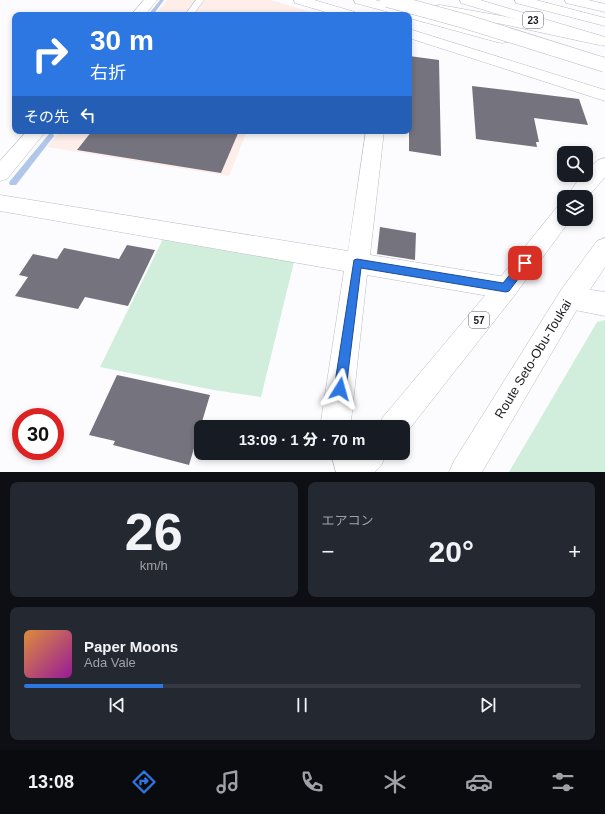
<!DOCTYPE html>
<html lang="ja">
<meta charset="utf-8">
<style>
:root{--surface:#171b24;--page:#242831;--text:#f1f3f6;--muted:#9ea1a6;--line:#363941;--accent:#2d77e3}
body{margin:0;font-family:Arial,"Noto Sans JP",sans-serif;background:var(--page);color:var(--text);height:100vh;display:flex;flex-direction:column;font-size:15px;white-space:nowrap}
*{box-sizing:border-box;margin:0}
p{font-size:13px;color:var(--muted)}
.icon{flex:none;width:22px;height:22px;fill:none;stroke:currentColor;stroke-width:2;stroke-linecap:round;stroke-linejoin:round}
.map{position:relative;height:472px;overflow:hidden}
.details{display:flex;flex-direction:column;gap:10px;padding:10px;background:#0d0f14;flex:1}
.details>*{flex:none}
.hud{position:absolute;left:12px;top:12px;width:400px;height:122px;border-radius:8px;box-shadow:0 2px 6px #0003;background:#2d77e3;color:#fff;overflow:hidden}
.fabs{position:absolute;left:557px;top:146px;display:grid;gap:8px}
.fabs a{display:grid;place-items:center;width:36px;height:36px;border-radius:8px;background:var(--surface);box-shadow:0 2px 6px #0003;font-size:20px}
.speed{position:absolute;left:12px;top:408px;display:flex;gap:8px;font-size:20px;font-weight:700;text-align:center}
.speed>*{display:grid;place-content:center;width:52px;height:52px;border-radius:50%;background:var(--surface);box-shadow:0 2px 6px #0003;line-height:1}
.speed .limit{border:6px solid #d22;background:#fff;color:#111}
.pin{position:absolute;display:grid;place-items:center;width:34px;height:34px;color:#fff;margin:-17px;border-radius:8px;box-shadow:0 2px 6px #0006}
.me{position:absolute;width:44px;margin:-22px;rotate:8deg;stroke-linejoin:round;filter:drop-shadow(0 0 3px #0008)}
.turn{display:flex;align-items:center;gap:14px;height:84px;padding:0 12px;font-size:18px}
.turn .icon{width:52px;height:52px;stroke-width:2.5}
.turn b{display:block;font-size:28px;line-height:34px}
.then{display:flex;align-items:center;height:38px;padding:0 12px;background:#0003;gap:8px;font-size:15px}
.big{font-size:30px;font-weight:800;line-height:1.1}
.details .card{flex:1;display:flex;flex-direction:column;justify-content:center;gap:6px;min-width:0;padding:0 14px;border-radius:8px;background:var(--page)}
.details .dial{align-items:center;gap:0}
.dial b{font-size:52px;line-height:1}
.song{display:flex;align-items:center;gap:12px}
.cover{width:48px;height:48px;border-radius:6px;background:linear-gradient(135deg,hsl(30 70% 55%),hsl(300 70% 35%))}
.played{height:4px;border-radius:2px;background:linear-gradient(90deg,var(--accent) 25%,var(--line) 25%)}
.keys{display:flex;justify-content:space-around;direction:ltr}
.heat{display:flex;justify-content:space-between;align-items:center;font-size:22px;direction:ltr}
.details .tiles{flex:1;display:grid;gap:10px;grid-template-columns:1fr 1fr}
.card:last-child{grid-column:span 2}
.trip{position:absolute;left:194px;top:420px;width:216px;height:40px;border-radius:8px;background:var(--surface);box-shadow:0 2px 6px #0003;font-weight:800;line-height:40px;text-align:center}
.tabs{display:flex;height:64px;justify-content:space-around;align-items:center;background:#090b0e;color:var(--muted)}
.tabs .icon{width:28px;height:28px}
.tabs .selected{color:var(--accent)}
.tabs b{font-size:18px;color:var(--text)}
.map>svg:first-child{display:block}
</style>
<div class="map">
<svg width="605" height="472" viewBox="0 0 605 472">
<rect width="100%" height="100%" fill="#fcfbfe"/>
<g fill="#feeeea">
<path d="M167 0H271L320 15H155Z"/>
<path d="M60 131H247L229 176 47 147Z"/>
</g>
<g fill="#d1eddc">
<path d="M163 239 294 262 261 397 214 390 100 367Z"/>
<path d="M605 320V472H509L597 322Z"/>
</g>
<g fill="none" stroke-linecap="round" stroke-linejoin="round">
<g fill="#b1c7e9" fill-rule="evenodd">
<path d="M160 0H164L153 15H148Z"/>
<path d="M49 134H53L54 136 16 185H10L9 183 10 181Z"/>
</g>
</g>
<g fill="#75737d">
<path d="M409 56 439 60 441 156 409 151Z"/>
<path d="M472 86 579 99 588 125 534 118 539 142H536L537 147 476 139Z"/>
<path d="M92 131H239L221 173 77 150Z"/>
<path d="M380 227 416 233 415 260 377 254Z"/>
<path d="M127 245 155 250 128 306 85 297 78 309 15 296 28 277 19 275 33 254 57 259 64 248 119 259Z"/>
<path d="M117 375 210 395 189 465 113 445 115 441 89 435Z"/>
</g>
<g fill="none" stroke-linecap="round" stroke-linejoin="round">
<defs>
<path id="service" d="M196 0H204L193 15H185Z"/>
<g id="minor">
<path d="M294 0H314L355 12 357 15H336L295 3Z"/>
<path d="M409 29 605 90V101L409 38Z"/>
<path d="M366 131H384L370 255 506 277 514 280 518 288 514 296 506 299 367 275 351 421 353 427H323L321 421 344 271 0 211V195L348 251Z"/>
<path d="M570 287 605 292V316L570 309 561 306 558 298 561 290Z"/>
<path d="M331 453H361L368 472H336Z"/>
</g>
<g id="tertiary">
<path d="M144 0H157L145 15H131Z"/>
<path d="M27 131H46L7 179 0 181V161Z"/>
</g>
<g id="primary">
<path d="M605 158V177L586 199V197H566L582 175H586V171L598 160Z"/>
<path d="M564 204V219H571L514 296 403 437V427H378L383 417 498 280 557 207Z"/>
<path d="M605 238V267L579 306 482 472H449L454 461 561 290 597 241Z"/>
<path d="M351 453H386L382 464 375 472H340L345 461Z"/>
</g>
<g id="trunk">
<path d="M460 0H480L605 37V46L461 3Z"/>
<path d="M515 0H536L605 18V26L516 3Z"/>
</g>
<g id="motorway">
<path d="M354 0H375L507 36 509 39 507 42 502 43 497 42 409 18V15H400L355 3Z"/>
<path d="M565 0H588L605 4V12L566 3Z"/>
<path d="M440 5 502 16 599 37 604 38 605 43 599 45 502 24 435 12 433 9 435 6Z"/>
</g>
</defs>
<use href="#service" stroke="#bcbac5" stroke-width="1"/>
<use href="#minor" stroke="#bcbac5" stroke-width="1"/>
<use href="#tertiary" stroke="#bcbac5" stroke-width="1"/>
<use href="#primary" stroke="#bcbac5" stroke-width="1"/>
<use href="#trunk" stroke="#bcbac5" stroke-width="1"/>
<use href="#motorway" stroke="#bcbac5" stroke-width="1"/>
<use href="#service" fill="#fff" fill-rule="evenodd"/>
<use href="#minor" fill="#fff" fill-rule="evenodd"/>
<use href="#tertiary" fill="#fff" fill-rule="evenodd"/>
<use href="#primary" fill="#fff" fill-rule="evenodd"/>
<use href="#trunk" fill="#fff" fill-rule="evenodd"/>
<use href="#motorway" fill="#fff" fill-rule="evenodd"/>
<defs>
<path id="motorway-bridge" d="M387 0 464 21 605 65"/>
</defs>
<use href="#motorway-bridge" stroke="#bcbac5" stroke-width="15" stroke-linecap="butt"/>
<use href="#motorway-bridge" stroke="#fff" stroke-width="14"/>
</g>
<path fill="#2d77e3" stroke="#1d4d94" d="M525 258 528 260 530 263 528 266 509 291 506 292 361 268 346 389 344 393 340 395 336 393 334 389 354 260 357 259 503 283 522 260Z"/>
<g text-anchor="middle" dominant-baseline="central" stroke-width="4" stroke-linejoin="round" paint-order="stroke">
<g fill="#fff" stroke="#5e5d60" stroke-width="1">
<rect x="523" y="12" width="20" height="16" rx="3"/>
<rect x="469" y="312" width="20" height="16" rx="3"/>
</g>
<g font-size="10" font-weight="bold" fill="#19181c">
<text x="533" y="20">23</text>
<text x="479" y="320">57</text>
</g>
<g font-size="13" fill="#19181c" stroke="#fff">
<text transform="translate(533 359) rotate(-59)">Route Seto-Obu-Toukai</text>
</g>
</g>
</svg>
<div class="fabs">
<a><svg class="icon" aria-label="search" viewBox="0 0 24 24"><circle cx="10" cy="10" r="6"/><path d="M15 15l6 6"/></svg></a>
<a><svg class="icon" aria-label="layers" viewBox="0 0 24 24"><path d="M12 4l9 5-9 5-9-5zM3 14l9 5 9-5"/></svg></a>
</div>
<div class="speed"><div class="limit">30</div></div>
<div class="pin" style="left:525px;top:263px;background:#d93025"><svg class="icon" aria-label="arrive" viewBox="0 0 24 24"><path d="M6 21V4h12l-3 4 3 4H6"/></svg></div>
<svg class="me" style="left:340px;top:389px" viewBox="-20 -20 40 40"><path d="M0-17L14 15 0 8-14 15z" fill="#2d77e3" stroke="#fff" stroke-width="4"/></svg>
<div class="trip">13:09 · 1 分 · 70 m</div>
<div class="hud">
<div class="turn"><svg class="icon" aria-label="right" viewBox="0 0 24 24"><path d="M7 20v-9h11M14 6l5 5-5 5"/></svg><div><b>30 m</b>右折</div></div>
<div class="then">その先<svg class="icon" aria-label="left" viewBox="0 0 24 24"><path d="M17 20v-9H6M10 6l-5 5 5 5"/></svg></div>
</div>
</div>
<section class="details">
<div class="tiles">
<div class="card dial"><b>26</b><p>km/h</p></div>
<div class="card"><p>エアコン</p>
<div class="heat"><a>−</a><b class="big">20°</b><a>+</a></div>
</div>
<div class="card">
<div class="song"><i class="cover"></i><div><b>Paper Moons</b><p>Ada Vale</p></div></div>
<div class="played"></div>
<div class="keys"><svg class="icon" aria-label="previous" viewBox="0 0 24 24"><path d="M18 5L8 12l10 7zM5 5v14"/></svg><svg class="icon" aria-label="pause" viewBox="0 0 24 24"><path d="M8 5v14M16 5v14"/></svg><svg class="icon" aria-label="next" viewBox="0 0 24 24"><path d="M6 5l10 7-10 7zM19 5v14"/></svg></div>
</div>
</div>
</section>
<nav class="tabs">
<b>13:08</b>
<svg class="icon selected" aria-label="directions" viewBox="0 0 24 24"><path d="M12 3l9 9-9 9-9-9zM9 14v-3h6M13 9l2 2-2 2"/></svg>
<svg class="icon" aria-label="music" viewBox="0 0 24 24"><path d="M9 18V5l10-2v13"/><circle cx="6" cy="18" r="3"/><circle cx="16" cy="16" r="3"/></svg>
<svg class="icon" aria-label="phone" viewBox="0 0 24 24"><path d="M5 4h4l2 5-3 2q2 4 5 5l2-3 5 2v4C11 20 4 13 5 4z"/></svg>
<svg class="icon" aria-label="climate" viewBox="0 0 24 24"><path d="M12 3v18M4 7l16 10M4 17L20 7"/></svg>
<svg class="icon" aria-label="car" viewBox="0 0 24 24"><path d="M5 17H2v-5l4-1 3-4h7l3 4 3 1v5h-3M9 17h6M6 11h13"/><circle cx="7" cy="17" r="2"/><circle cx="17" cy="17" r="2"/></svg>
<svg class="icon" aria-label="filters" viewBox="0 0 24 24"><path d="M4 7h16M4 17h16"/><circle cx="9" cy="7" r="2"/><circle cx="15" cy="17" r="2"/></svg>
</nav>
